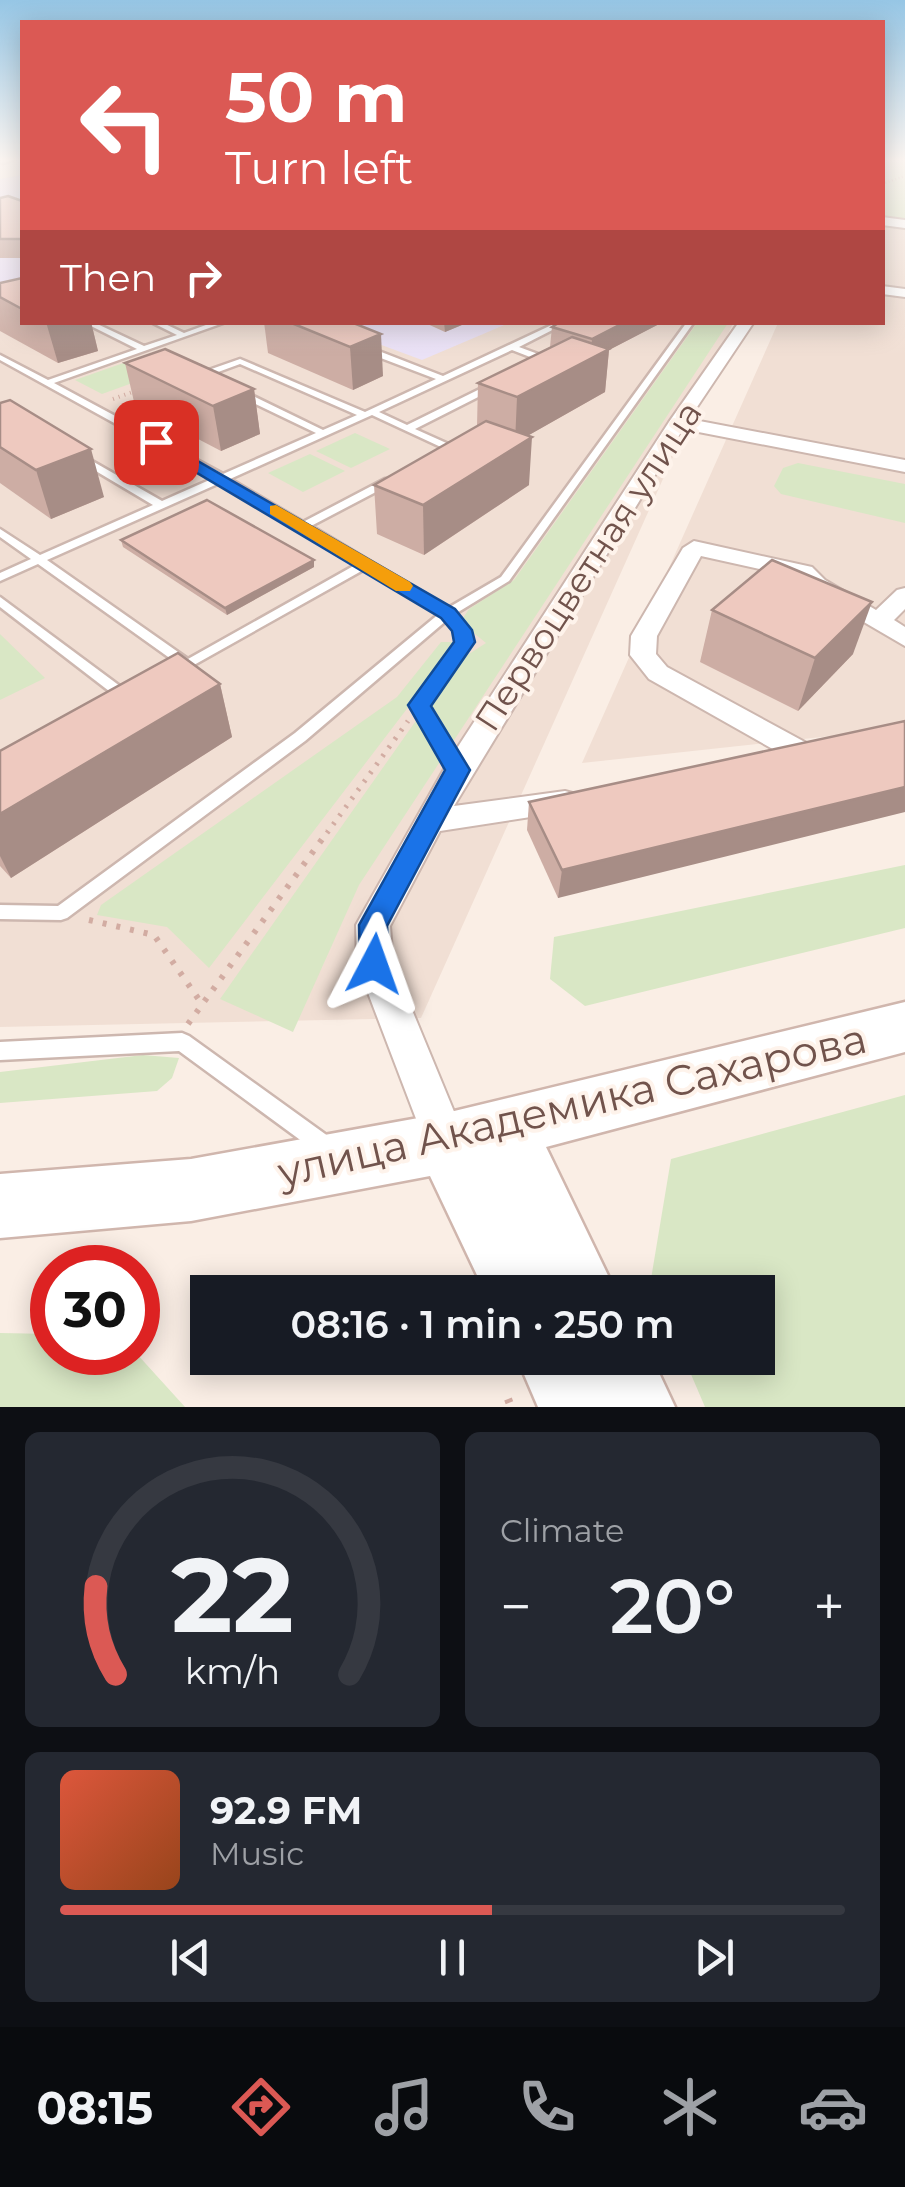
<!DOCTYPE html>
<meta charset="utf-8">
<style>
:root{--surface:#171b24;--page:#242831;--text:#f1f3f6;--muted:#9ea1a6;--line:#363941;--accent:#db5954}
body{margin:0;font-family:Montserrat,sans-serif;background:var(--page);color:var(--text);height:100vh;display:flex;flex-direction:column;font-size:38px;white-space:nowrap}
*{box-sizing:border-box;margin:0}
p{font-size:32px;color:var(--muted)}
.icon{flex:none;width:55px;height:55px;fill:none;stroke:currentColor;stroke-width:2;stroke-linecap:round;stroke-linejoin:round}
.map{position:relative;height:1407px;overflow:hidden}
.panel{display:flex;flex-direction:column;gap:25px;padding:25px;background:#0d0f14;flex:1}
.panel>*{flex:none}
.guide{position:absolute;left:20px;top:20px;width:865px;height:305px;border-radius:0px;box-shadow:0 5px 25px #0003;background:#db5954;color:#fff;overflow:hidden}
.speed{position:absolute;left:30px;top:1245px;display:flex;gap:20px;font-size:50px;font-weight:700;text-align:center}
.speed>*{display:grid;place-content:center;width:130px;height:130px;border-radius:50%;background:var(--surface);box-shadow:0 5px 25px #0003;line-height:1}
.speed .limit{border:15px solid #d22;background:#fff;color:#111}
.pin{position:absolute;display:grid;place-items:center;width:85px;height:85px;color:#fff;margin:-42px;border-radius:20px;box-shadow:0 5px 15px #0006}
.me{position:absolute;width:110px;margin:-55px;rotate:4deg;stroke-linejoin:round;filter:drop-shadow(0 0 8px #0008)}
.turn{display:flex;align-items:center;gap:35px;height:210px;padding:0 40px;font-size:45px}
.turn .icon{width:130px;height:130px;stroke-width:2.5}
.turn b{display:block;font-size:70px;line-height:85px}
.then{display:flex;align-items:center;height:95px;padding:0 40px;background:#0003;gap:20px;font-size:38px}
.big{font-size:75px;font-weight:600;line-height:1.1}
.panel .tile{flex:1;display:flex;flex-direction:column;justify-content:center;gap:15px;min-width:0;padding:0 35px;border-radius:15px;background:var(--page)}
.panel .dial{align-items:center;gap:0}
.dial svg{height:260px;overflow:visible;fill:none;stroke:var(--line);stroke-width:7;stroke-linecap:round;text-anchor:middle}
.dial text{fill:var(--text);stroke:none}
.song{display:flex;align-items:center;gap:30px}
.cover{width:120px;height:120px;border-radius:15px;background:linear-gradient(135deg,hsl(10 70% 55%),hsl(20 70% 35%))}
.played{height:10px;border-radius:5px;background:linear-gradient(90deg,var(--accent) 55%,var(--line) 55%)}
.keys{display:flex;justify-content:space-around;direction:ltr}
.heat{display:flex;justify-content:space-between;align-items:center;font-size:55px;direction:ltr}
.panel .tiles{flex:1;display:grid;gap:25px;grid-template-columns:1fr 1fr}
.tile:last-child{grid-column:span 2}
.trip{position:absolute;left:190px;top:1275px;width:585px;height:100px;border-radius:0px;background:var(--surface);box-shadow:0 5px 25px #0003;font-weight:600;line-height:100px;text-align:center}
.tabs{display:flex;height:160px;justify-content:space-around;align-items:center;background:#090b0e;color:var(--muted)}
.tabs .icon{width:70px;height:70px}
.tabs .on{color:var(--accent)}
.tabs b{font-size:45px;color:var(--text)}
.map>svg:first-child{display:block}
</style>
<div class="map">
<svg width="905" height="1407" viewBox="0 0 905 1407">
<rect width="100%" height="100%" fill="#faeee5"/>
<g fill="#f1dfd4">
<path d="M22 175V322L733 323 421 1018 0 1027V179Z"/>
<path d="M883 224 905 228V728L582 763 778 323 882 322Z"/>
</g>
<g fill="#ebe2f7">
<path d="M22 175V280L0 287V179Z"/>
<path d="M322 323H509L422 360Z"/>
</g>
<g fill="#d9e7c5">
<path d="M883 158H905V224L883 221Z"/>
<path d="M697 323H728L359 885 293 1032 220 999 458 661 486 643 464 625 463 618 469 609 514 580Z"/>
<path d="M132 360 160 373 102 394 75 380Z"/>
<path d="M355 433 390 449 351 468 316 451Z"/>
<path d="M310 454 345 471 303 492 268 473Z"/>
<path d="M798 463 905 484V523L781 494 774 486 783 468Z"/>
<path d="M0 634 45 678 0 700Z"/>
<path d="M441 642H458L209 968 167 927 97 915 101 905 397 697Z"/>
<path d="M905 865V928L585 1006 550 979 554 937Z"/>
<path d="M143 1055 179 1058 172 1078 157 1091 0 1103V1072Z"/>
<path d="M905 1095V1407H705L684 1358H758V1292H656L651 1279 671 1159Z"/>
<path d="M0 1333 52 1334V1352L136 1353 185 1407H0Z"/>
</g>
<g fill="none" stroke-linecap="round" stroke-linejoin="round">
<defs>
<g id="lane">
<path d="M11 158H18L3 163 0 161Z"/>
<path d="M83 322H93L144 346 177 335 151 322H161L184 333 214 322H226L54 383 223 474 316 433 239 396V392H245L323 430 357 415 240 364 210 375 213 378 209 381 200 377V373L240 359 365 412 436 379 365 352V348H371L443 376 558 322H568L519 347 549 358V362H543L512 350 379 412 407 425 488 385H494V389L415 429 453 446V450L446 454 438 452 443 448 372 415 230 479 303 522 385 479H393V483L311 526 448 608 501 577 687 322H694L509 581 455 614 468 630 471 642 426 705 465 770 463 774H453L412 705 459 642 456 631 447 620 305 741 67 918 61 920 0 919V905L58 906 295 733 440 613 365 569 176 675 169 671 178 664 38 564 0 581V573L31 559 0 537V529L40 555 153 505 79 461V457H85L162 501 214 478 0 360V355L48 380 137 349ZM222 482 357 564 188 659 47 560Z"/>
<path d="M0 597 132 695 134 698 132 701H122L0 607Z"/>
<path d="M182 1033 189 1036 332 1139 335 1146 332 1153 325 1156 318 1153 179 1051 0 1060V1042Z"/>
</g>
<g id="street">
<path d="M882 217 905 220V228L882 225Z"/>
<path d="M882 286 905 289V297L882 294Z"/>
<path d="M739 322H754L689 419 905 460V472L683 429 454 806 565 791 576 794 580 802 576 810 440 831 390 926 393 964 467 1143 461 1158 446 1164 431 1158 357 964 356 925 448 762 669 422Z"/>
<path d="M694 541 812 567 825 580 876 610 897 590 905 588V609L894 620 905 627V646L809 590 796 577 701 556 657 636 656 654 667 667 814 747 819 754 814 761 804 764 794 761 649 679 630 655 631 636 683 548Z"/>
</g>
<g id="secondary">
<path d="M905 1002V1052L546 1147 616 1292H485L430 1176 191 1221 0 1238V1174L191 1159 446 1113Z"/>
<path d="M517 1358H652L675 1407H538Z"/>
</g>
</defs>
<use href="#lane" stroke="#cdb7af" stroke-width="5"/>
<use href="#street" stroke="#cdb7af" stroke-width="4"/>
<use href="#secondary" stroke="#d0b6ad" stroke-width="5"/>
<path stroke="#d2aca2" stroke-width="2.5" stroke-dasharray="1 2.5" stroke-linecap="butt" d="M882 184 905 176"/>
<path stroke="#d2aca2" stroke-width="4" stroke-dasharray="1 5" stroke-linecap="butt" d="M113 399 135 391"/>
<path stroke="#d2aca2" stroke-width="5" stroke-dasharray="2.5 8" stroke-linecap="butt" d="M327 833 408 721"/>
<g stroke="#d2aca2" stroke-width="6" stroke-dasharray="4 10" stroke-linecap="butt">
<path d="M89 920 154 935 202 1004"/>
<path d="M188 1024 328 831"/>
</g>
<path stroke="#d2aca2" stroke-width="8" stroke-dasharray="4 12" stroke-linecap="butt" d="M508 1399 511 1407"/>
<use href="#lane" fill="#fff" fill-rule="evenodd"/>
<use href="#street" fill="#fff" fill-rule="evenodd"/>
<use href="#secondary" fill="#fff" fill-rule="evenodd"/>
</g>
<g fill="#cdada4">
<path d="M0 198 22 201V258H0Z"/>
<path d="M22 278V322H91L98 351 58 363 0 331V283Z"/>
<path d="M264 322H351L383 376 353 390 268 353Z"/>
<path d="M423 322H469L445 332Z"/>
<path d="M663 322 609 350 605 392 527 436 529 485 424 555 377 534 374 485 477 426 478 383 550 347 552 327Z"/>
<path d="M125 363 254 389 260 434 221 451 135 406Z"/>
<path d="M0 403 104 497 51 519 0 483Z"/>
<path d="M121 540 314 560V567L227 615 123 547Z"/>
<path d="M712 610 853 654 798 711 700 662Z"/>
<path d="M220 684 232 737 11 878 0 866V751Z"/>
<path d="M905 721 558 898 527 830 529 802Z"/>
</g>
<g fill="#a78d86">
<path d="M46 322H91L98 351 58 363Z"/>
<path d="M444 322H469L445 332Z"/>
<path d="M625 322H663L609 350 605 392 515 443 517 397 590 359 592 339Z"/>
<path d="M381 334 383 376 353 390 350 347Z"/>
<path d="M254 389 260 434 221 451 213 406Z"/>
<path d="M532 437 529 485 424 555 423 505Z"/>
<path d="M91 449 104 497 51 519 36 470Z"/>
<path d="M314 560V567L227 615 225 608Z"/>
<path d="M872 602 853 654 798 711 815 658Z"/>
<path d="M220 684 232 737 11 878 0 856V814Z"/>
<path d="M905 787V812L558 898 562 870Z"/>
</g>
<g fill="#eec9bf" stroke="#a78d86" stroke-width="2.5">
<path d="M8 196 22 201V239H0V198Z"/>
<path d="M22 278V309L0 297V283Z"/>
<path d="M289 322H351L381 334 350 347Z"/>
<path d="M560 322H625L592 339 552 327Z"/>
<path d="M572 337 609 349 517 397 478 383Z"/>
<path d="M165 349 254 389 213 406 125 363Z"/>
<path d="M10 400 91 449 36 470 0 447V403Z"/>
<path d="M486 421 532 437 423 505 374 485Z"/>
<path d="M207 500 314 560 225 608 121 540Z"/>
<path d="M772 560 872 602 815 658 712 610Z"/>
<path d="M178 653 220 684 0 814V751Z"/>
<path d="M905 721V787L562 870 529 802Z"/>
</g>
<linearGradient id="sky" x2="0" y2="1"><stop stop-color="#96c6e5"/><stop offset="0.45" stop-color="#fdf7f3"/><stop offset="1" stop-color="#fdf7f3" stop-opacity="0"/></linearGradient>
<rect width="905" height="355" fill="url(#sky)"/>
<path fill="#1a73e8" stroke="#114b97" stroke-width="2.5" d="M156 437 455 609 472 630 475 642 431 706 470 770 387 926 389 964 385 973 374 977 364 973 360 964 359 925 445 770 408 705 454 642 452 631 441 618 150 445 148 442Z"/>
<path fill="#f59e0b" d="M276 505 410 582 413 586 410 591H396L270 514V506Z"/>
<g text-anchor="middle" dominant-baseline="central" stroke-width="8" stroke-linejoin="round" paint-order="stroke">
<g font-size="35" fill="#71534c" stroke="#fef3eb">
<text transform="translate(588 566) rotate(-57)">Первоцветная улица</text>
</g>
<g font-size="42" fill="#71534c" stroke="#fef3eb">
<text transform="translate(572 1105) rotate(-13)">улица Академика Сахарова</text>
</g>
</g>
</svg>
<div class="speed"><div class="limit">30</div></div>
<div class="pin" style="left:156px;top:442px;background:#d93025"><svg class="icon" aria-label="arrive" viewBox="0 0 24 24"><path d="M6 21V4h12l-3 4 3 4H6"/></svg></div>
<svg class="me" style="left:374px;top:964px" viewBox="-20 -20 40 40"><path d="M0-17L14 15 0 8-14 15z" fill="#1a73e8" stroke="#fff" stroke-width="4"/></svg>
<div class="trip">08:16 · 1 min · 250 m</div>
<div class="guide">
<div class="turn"><svg class="icon" aria-label="left" viewBox="0 0 24 24"><path d="M17 20v-9H6M10 6l-5 5 5 5"/></svg><div><b>50 m</b>Turn left</div></div>
<div class="then">Then<svg class="icon" aria-label="right" viewBox="0 0 24 24"><path d="M7 20v-9h11M14 6l5 5-5 5"/></svg></div>
</div>
</div>
<section class="panel">
<div class="tiles">
<div class="tile dial"><svg viewBox="0 0 100 80">
<path d="M14 69A42 42 0 1 1 86 69"/>
<path d="M14 69A42 42 0 0 1 8 42" stroke="#db5954"/>
<text x="50" y="56" font-size="32" font-weight="700">22</text>
<text x="50" y="72" font-size="11">km/h</text>
</svg></div>
<div class="tile"><p>Climate</p>
<div class="heat"><a>−</a><b class="big">20°</b><a>+</a></div>
</div>
<div class="tile">
<div class="song"><i class="cover"></i><div><b>92.9 FM</b><p>Music</p></div></div>
<div class="played"></div>
<div class="keys"><svg class="icon" aria-label="previous" viewBox="0 0 24 24"><path d="M18 5L8 12l10 7zM5 5v14"/></svg><svg class="icon" aria-label="pause" viewBox="0 0 24 24"><path d="M8 5v14M16 5v14"/></svg><svg class="icon" aria-label="next" viewBox="0 0 24 24"><path d="M6 5l10 7-10 7zM19 5v14"/></svg></div>
</div>
</div>
</section>
<nav class="tabs">
<b>08:15</b>
<svg class="icon on" aria-label="directions" viewBox="0 0 24 24"><path d="M12 3l9 9-9 9-9-9zM9 14v-3h6M13 9l2 2-2 2"/></svg>
<svg class="icon" aria-label="music" viewBox="0 0 24 24"><path d="M9 18V5l10-2v13"/><circle cx="6" cy="18" r="3"/><circle cx="16" cy="16" r="3"/></svg>
<svg class="icon" aria-label="phone" viewBox="0 0 24 24"><path d="M5 4h4l2 5-3 2q2 4 5 5l2-3 5 2v4C11 20 4 13 5 4z"/></svg>
<svg class="icon" aria-label="climate" viewBox="0 0 24 24"><path d="M12 3v18M4 7l16 10M4 17L20 7"/></svg>
<svg class="icon" aria-label="car" viewBox="0 0 24 24"><path d="M5 17H2v-5l4-1 3-4h7l3 4 3 1v5h-3M9 17h6M6 11h13"/><circle cx="7" cy="17" r="2"/><circle cx="17" cy="17" r="2"/></svg>
</nav>
